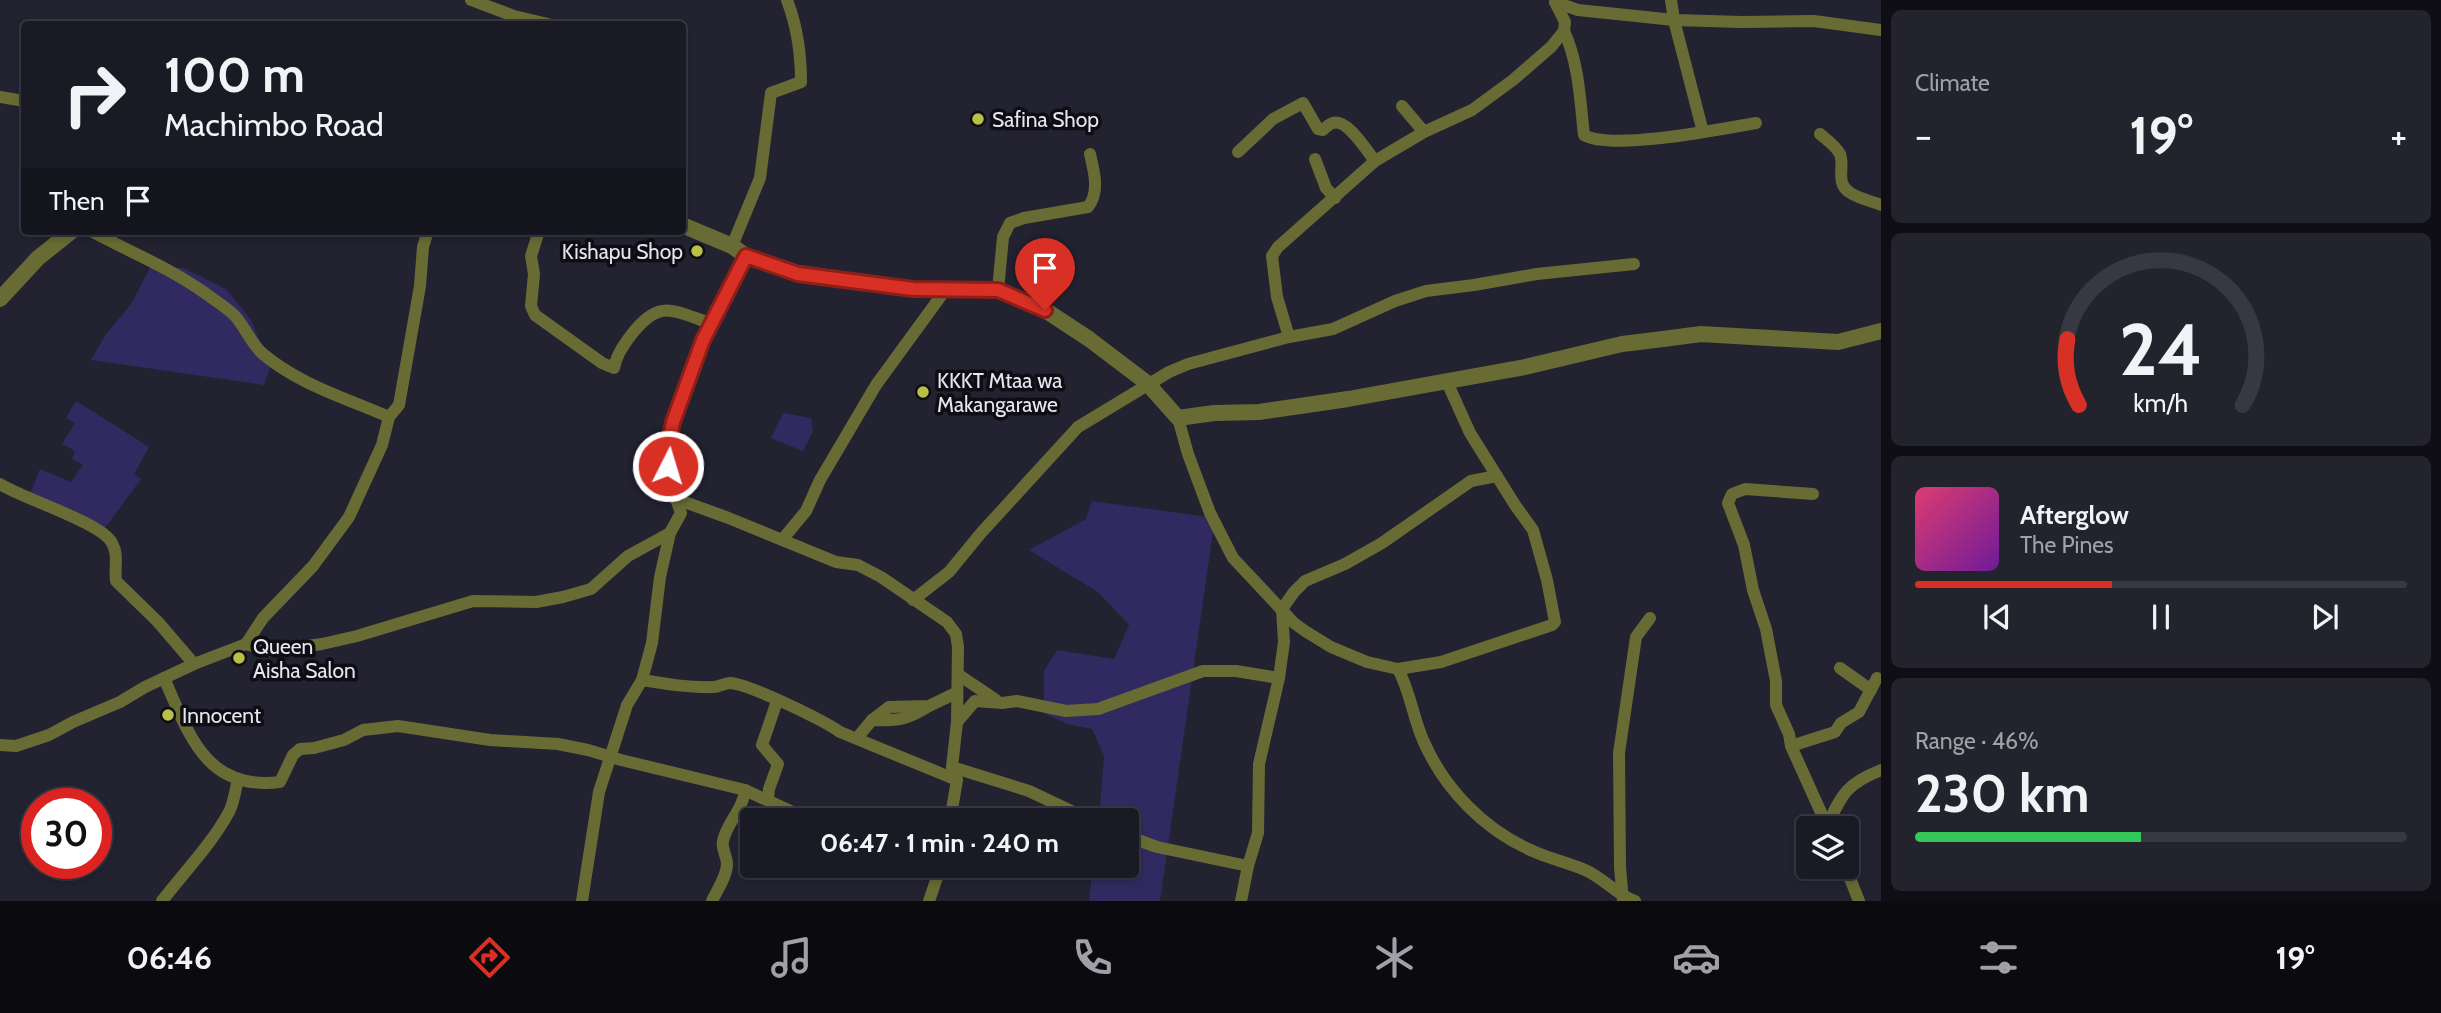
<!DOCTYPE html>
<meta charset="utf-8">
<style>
:root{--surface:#1a1a25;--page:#23232d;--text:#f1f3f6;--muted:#9fa1a7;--line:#383842;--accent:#d93025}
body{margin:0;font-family:Cabin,sans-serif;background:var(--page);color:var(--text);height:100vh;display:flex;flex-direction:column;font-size:26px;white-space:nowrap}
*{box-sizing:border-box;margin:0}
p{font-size:23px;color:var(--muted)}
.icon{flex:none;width:38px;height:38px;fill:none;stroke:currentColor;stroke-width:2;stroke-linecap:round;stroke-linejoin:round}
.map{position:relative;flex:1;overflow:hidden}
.drawer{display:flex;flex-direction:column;gap:10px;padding:10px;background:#0e0e14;width:560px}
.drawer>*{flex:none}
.banner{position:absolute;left:21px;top:21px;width:665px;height:214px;border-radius:7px;box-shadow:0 4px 10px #0003,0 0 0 2px var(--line);background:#1a1a25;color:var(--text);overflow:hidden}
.fabs{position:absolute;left:1796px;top:816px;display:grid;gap:14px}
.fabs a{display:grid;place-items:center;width:63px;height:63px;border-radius:7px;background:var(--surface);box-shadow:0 4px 10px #0003,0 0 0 2px var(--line);font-size:35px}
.speed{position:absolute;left:21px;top:788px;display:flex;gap:14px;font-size:35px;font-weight:700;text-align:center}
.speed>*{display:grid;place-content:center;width:91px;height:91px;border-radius:50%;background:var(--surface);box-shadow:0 4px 10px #0003,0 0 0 2px var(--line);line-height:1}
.speed .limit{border:10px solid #d22;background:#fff;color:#111}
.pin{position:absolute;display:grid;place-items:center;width:60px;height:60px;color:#fff;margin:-72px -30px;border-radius:50% 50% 50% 0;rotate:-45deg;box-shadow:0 0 7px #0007}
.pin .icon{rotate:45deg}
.me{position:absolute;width:77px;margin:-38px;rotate:5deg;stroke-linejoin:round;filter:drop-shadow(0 0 5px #0008)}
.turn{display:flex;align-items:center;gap:24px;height:147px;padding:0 28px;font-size:32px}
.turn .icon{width:91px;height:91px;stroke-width:2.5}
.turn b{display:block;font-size:49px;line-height:60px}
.then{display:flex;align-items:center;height:66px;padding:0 28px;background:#0003;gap:14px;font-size:26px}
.big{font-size:52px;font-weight:800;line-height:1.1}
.drawer .widget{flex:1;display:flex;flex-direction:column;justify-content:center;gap:10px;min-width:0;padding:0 24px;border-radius:10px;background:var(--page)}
.drawer .dial{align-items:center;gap:0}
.dial svg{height:182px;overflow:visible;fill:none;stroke:var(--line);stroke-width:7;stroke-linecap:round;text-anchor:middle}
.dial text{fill:var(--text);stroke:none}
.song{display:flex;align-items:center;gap:21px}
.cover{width:84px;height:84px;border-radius:10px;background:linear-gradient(135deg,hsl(340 70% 55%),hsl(280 70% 35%))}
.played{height:7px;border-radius:4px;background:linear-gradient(90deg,var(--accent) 40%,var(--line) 40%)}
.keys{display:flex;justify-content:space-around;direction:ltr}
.heat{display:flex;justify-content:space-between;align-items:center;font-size:38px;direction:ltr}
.charge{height:10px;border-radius:5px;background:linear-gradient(90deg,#34c759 46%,var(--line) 0)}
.trip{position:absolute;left:740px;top:808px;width:399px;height:70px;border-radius:7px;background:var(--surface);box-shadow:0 4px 10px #0003,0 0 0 2px var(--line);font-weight:800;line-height:70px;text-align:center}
.tab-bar{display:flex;height:112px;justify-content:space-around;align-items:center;background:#0a0a0f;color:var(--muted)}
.tab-bar .icon{width:49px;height:49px}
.tab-bar .selected{color:var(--accent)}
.tab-bar b{font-size:32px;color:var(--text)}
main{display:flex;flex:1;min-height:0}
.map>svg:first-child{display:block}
</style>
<main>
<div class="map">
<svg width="1881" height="901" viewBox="0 0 1881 901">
<rect width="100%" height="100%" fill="#232231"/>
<g fill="#302a60">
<path d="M150 268H183L226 289 251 320 270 368 264 385 91 360 106 334 131 304Z"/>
<path d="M76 401 149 447 134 474 141 479 105 528 29 496 40 469 71 482 83 465 72 459 75 451 62 444 75 423 66 418Z"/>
<path d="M783 413 811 418 813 431 803 451 771 438Z"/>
<path d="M1092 501 1215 518 1160 901H1089L1093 866H1127V821H1099L1104 756 1092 729 1067 724 1044 713V671L1057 650 1114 659 1129 625 1098 592 1029 550 1086 519Z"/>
</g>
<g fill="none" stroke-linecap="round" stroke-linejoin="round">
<g stroke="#686c34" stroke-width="12">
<path d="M471 0 514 16 548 24"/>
<path d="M1671 0 1674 20 1703 132"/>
<path d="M1555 2 1578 10 1674 20 1742 22 1814 21 1881 30"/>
<path d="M1564 31C1579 64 1580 100 1584 135 1611 151 1722 129 1756 123"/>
<path d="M0 97 24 101"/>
<path d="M1402 106 1424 132"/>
<path d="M1820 134C1827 140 1836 146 1840 154 1845 167 1835 182 1849 192 1857 198 1871 201 1881 205"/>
<path d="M1238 152 1273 119 1303 103 1318 129 1323 130C1326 127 1329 124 1333 123 1347 118 1367 151 1375 161"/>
<path d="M1315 159 1326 188 1335 198"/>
<path d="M91 231C130 252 168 267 205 293 214 300 226 307 235 316 245 327 252 345 263 354 300 385 346 398 389 417"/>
<path d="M539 231 531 256 534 274 531 306 535 315 602 363 614 368C617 350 643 314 662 311 675 308 696 319 710 323"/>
<path d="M732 246 760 178 771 93 801 82C801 54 797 26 787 0"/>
<path d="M998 290 1003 237 1010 223 1024 218 1088 207C1100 192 1094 171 1090 154"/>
<path d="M1289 337 1277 297 1272 256 1278 247 1375 161 1424 132 1472 110 1513 80 1551 47 1564 31 1565 22 1555 2"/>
<path d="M1178 418 1188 454 1210 513 1233 558 1294 623 1305 631 1331 647 1367 662 1398 669C1410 691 1413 717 1423 740 1444 789 1485 831 1535 852 1551 859 1569 863 1585 870 1604 878 1616 895 1635 901"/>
<path d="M0 484C24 499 102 523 112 543 119 555 114 568 116 581L158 622 194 664"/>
<path d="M1813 494 1745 489 1732 494 1728 503 1744 545 1753 590 1766 629 1776 681V705L1789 734 1791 746 1828 828"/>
<path d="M676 499 726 517 836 562 858 565 881 577 947 622 956 634 958 647 957 722 952 767 957 780 950 821"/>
<path d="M782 540 806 511 820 480 876 385 946 289"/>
<path d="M913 600 949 572 981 533 1078 427 1169 372 1188 364 1289 337 1333 329 1395 301 1426 291 1474 285 1537 274 1634 264"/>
<path d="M246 644 269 651 322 644 357 636 473 601 536 602 563 597 591 589 628 556 670 533"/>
<path d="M1840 668 1871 690"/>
<path d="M1398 669 1441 662 1552 625 1555 622 1547 580 1533 530 1515 505 1470 433 1447 382"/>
<path d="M959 675 996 700"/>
<path d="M164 678C189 735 206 791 280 782L293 755 300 749 314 748 344 740 363 730 398 726 490 740 558 744 588 750 621 760 745 790 812 821"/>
<path d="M642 680C666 684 690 688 714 687 719 687 724 683 730 683 749 684 823 720 840 732L957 780"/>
<path d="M872 720C898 721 907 720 929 706"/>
<path d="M957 722 975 701 1002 703 1017 701 1066 711 1098 709 1203 671H1236L1279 678"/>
<path d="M857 738 872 720 889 707 929 706 956 693"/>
<path d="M0 745 16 746 49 735 73 722 120 702 145 687 194 664 246 644 263 618 313 566 349 517 382 445 389 417 399 405 420 286 423 247 428 231"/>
<path d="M1791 746 1835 732 1841 723 1859 712 1877 678"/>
<path d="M952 767 1029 791 1092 821"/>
<path d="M768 799 769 789 778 764 762 745 777 701"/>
<path d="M1827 826C1842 794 1846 784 1881 770"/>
<path d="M1127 836 1157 847 1248 866"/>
<path d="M1845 866 1859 901"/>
<path d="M162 901C185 871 211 845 229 812 234 803 235 790 238 780"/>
<path d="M582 901 599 792 627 705 642 680 652 643 660 577 670 533 681 513 676 499 678 480 668 466 667 451 673 422 710 323 746 256"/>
<path d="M712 901C717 890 727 876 727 864 727 856 721 849 723 841 727 822 743 810 745 790"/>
<path d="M929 901 941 866"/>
<path d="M1241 901 1248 866 1258 833 1259 764 1279 678 1284 642 1282 609 1294 592 1305 581 1345 564 1382 543 1471 481 1497 476"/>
<path d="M1623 901 1620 867 1619 753 1636 637 1650 618"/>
</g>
<g stroke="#686c34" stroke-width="16">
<path d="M682 225 732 246 746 256 798 273 913 289 998 290 1045 310 1089 339 1147 383 1178 418 1214 413 1259 412 1348 399 1525 367 1622 344 1663 339 1701 334 1838 342 1881 331"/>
<path d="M0 299 38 258 72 231"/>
</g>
</g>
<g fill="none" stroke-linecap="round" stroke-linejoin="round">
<defs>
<path id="route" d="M668 466 667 451 673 422 703 340 746 256 798 274 913 289 998 290 1045 310"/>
</defs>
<use href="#route" stroke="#8d1f18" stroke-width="18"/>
<use href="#route" stroke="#d93025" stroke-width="12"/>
</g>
<g fill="#b9c046" stroke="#0d0d13" stroke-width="2.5">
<circle cx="978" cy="119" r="7"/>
<circle cx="697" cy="251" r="7"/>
<circle cx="923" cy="392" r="7"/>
<circle cx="239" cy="658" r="7"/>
<circle cx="168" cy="715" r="7"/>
</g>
<g text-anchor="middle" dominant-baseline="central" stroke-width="7" stroke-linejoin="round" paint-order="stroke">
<g font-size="21" fill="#e6e6f0" stroke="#0d0d13" text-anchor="start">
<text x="992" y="119">Safina Shop</text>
<text x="683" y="251" text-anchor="end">Kishapu Shop</text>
<text x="937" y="380">KKKT Mtaa wa<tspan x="937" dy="24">Makangarawe</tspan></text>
<text x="253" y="646">Queen<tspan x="253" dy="24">Aisha Salon</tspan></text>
<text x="182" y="715">Innocent</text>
</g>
</g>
</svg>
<div class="fabs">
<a><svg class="icon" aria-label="layers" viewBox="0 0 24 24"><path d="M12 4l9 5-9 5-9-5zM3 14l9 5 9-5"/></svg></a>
</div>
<div class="speed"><div class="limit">30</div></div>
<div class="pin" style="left:1045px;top:310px;background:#d93025"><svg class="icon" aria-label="arrive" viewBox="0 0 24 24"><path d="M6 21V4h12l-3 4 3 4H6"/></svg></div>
<svg class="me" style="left:668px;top:466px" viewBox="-20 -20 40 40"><circle r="17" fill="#d93025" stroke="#fff" stroke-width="3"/><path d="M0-11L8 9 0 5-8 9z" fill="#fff"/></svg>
<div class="trip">06:47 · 1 min · 240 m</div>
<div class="banner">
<div class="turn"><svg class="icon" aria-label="right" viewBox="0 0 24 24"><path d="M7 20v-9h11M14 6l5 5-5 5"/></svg><div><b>100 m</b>Machimbo Road</div></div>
<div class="then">Then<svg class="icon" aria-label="arrive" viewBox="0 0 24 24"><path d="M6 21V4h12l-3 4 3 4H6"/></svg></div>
</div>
</div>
<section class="drawer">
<div class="widget"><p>Climate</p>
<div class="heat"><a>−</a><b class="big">19°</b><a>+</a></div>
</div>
<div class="widget dial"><svg viewBox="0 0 100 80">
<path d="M14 69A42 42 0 1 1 86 69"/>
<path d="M14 69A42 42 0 0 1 9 40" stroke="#d93025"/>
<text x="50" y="56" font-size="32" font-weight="700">24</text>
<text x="50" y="72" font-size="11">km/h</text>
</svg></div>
<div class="widget">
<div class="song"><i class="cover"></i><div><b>Afterglow</b><p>The Pines</p></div></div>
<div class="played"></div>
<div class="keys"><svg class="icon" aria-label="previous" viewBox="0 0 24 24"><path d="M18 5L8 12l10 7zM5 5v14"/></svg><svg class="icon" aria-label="pause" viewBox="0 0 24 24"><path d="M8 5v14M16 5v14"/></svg><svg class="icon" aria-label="next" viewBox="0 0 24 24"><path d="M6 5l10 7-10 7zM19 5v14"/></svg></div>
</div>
<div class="widget"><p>Range · 46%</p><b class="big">230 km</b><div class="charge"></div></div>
</section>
</main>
<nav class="tab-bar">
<b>06:46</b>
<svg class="icon selected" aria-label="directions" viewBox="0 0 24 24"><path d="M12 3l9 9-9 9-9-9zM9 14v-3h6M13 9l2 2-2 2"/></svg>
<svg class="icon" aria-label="music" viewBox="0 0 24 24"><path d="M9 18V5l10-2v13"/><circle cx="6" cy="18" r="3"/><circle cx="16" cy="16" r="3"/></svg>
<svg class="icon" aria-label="phone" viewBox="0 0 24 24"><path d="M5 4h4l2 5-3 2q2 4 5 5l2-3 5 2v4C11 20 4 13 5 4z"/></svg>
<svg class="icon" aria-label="climate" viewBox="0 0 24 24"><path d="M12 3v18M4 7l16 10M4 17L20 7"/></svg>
<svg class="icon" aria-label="car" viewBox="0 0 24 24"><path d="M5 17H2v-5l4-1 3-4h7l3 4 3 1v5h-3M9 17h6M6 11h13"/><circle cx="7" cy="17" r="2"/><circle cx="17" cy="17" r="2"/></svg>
<svg class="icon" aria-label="filters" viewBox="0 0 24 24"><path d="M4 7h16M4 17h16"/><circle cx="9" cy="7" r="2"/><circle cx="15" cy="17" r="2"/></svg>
<b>19°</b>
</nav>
